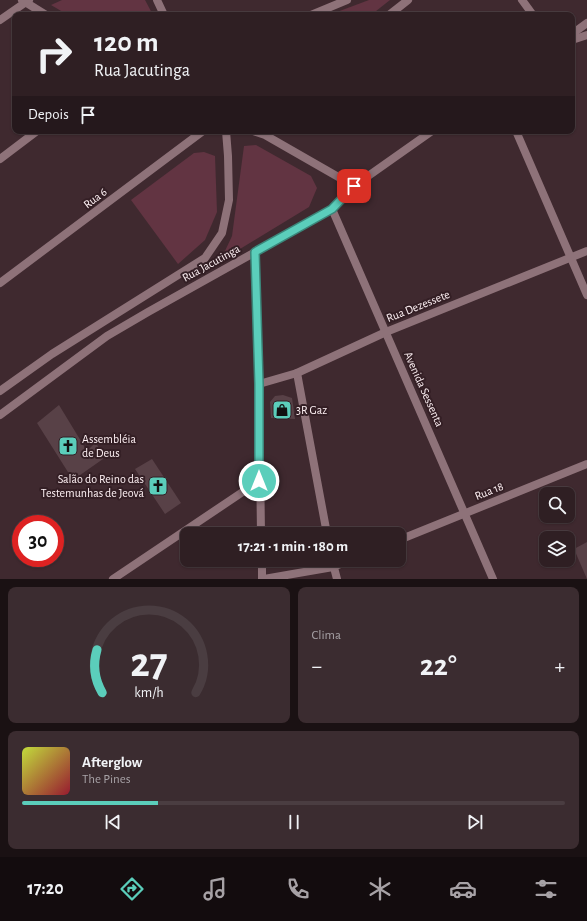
<!DOCTYPE html>
<html lang="pt">
<meta charset="utf-8">
<style>
:root{--surface:#2f1f23;--page:#3b2c30;--text:#f1f3f6;--muted:#a7a2a6;--line:#4a3d41;--accent:#5bcebb}
body{margin:0;font-family:"Alegreya Sans",sans-serif;background:var(--page);color:var(--text);height:100vh;display:flex;flex-direction:column;font-size:15px;white-space:nowrap}
*{box-sizing:border-box;margin:0}
p{font-size:13px;color:var(--muted)}
.icon{flex:none;width:22px;height:22px;fill:none;stroke:currentColor;stroke-width:2;stroke-linecap:round;stroke-linejoin:round}
.map{position:relative;height:579px;overflow:hidden}
.details{display:flex;flex-direction:column;gap:8px;padding:8px;background:#1a1113;flex:1}
.details>*{flex:none}
.top-card{position:absolute;left:12px;top:12px;width:563px;height:122px;border-radius:8px;box-shadow:0 1px 3px #0004,0 0 0 1px var(--line);background:#2f1f23;color:var(--text);overflow:hidden}
.tools{position:absolute;left:539px;top:487px;display:grid;gap:8px}
.tools a{display:grid;place-items:center;width:36px;height:36px;border-radius:8px;background:var(--surface);box-shadow:0 1px 3px #0004,0 0 0 1px var(--line);font-size:20px}
.speed{position:absolute;left:12px;top:515px;display:flex;gap:8px;font-size:20px;font-weight:700;text-align:center}
.speed>*{display:grid;place-content:center;width:52px;height:52px;border-radius:50%;background:var(--surface);box-shadow:0 1px 3px #0004,0 0 0 1px var(--line);line-height:1}
.speed .limit{border:6px solid #d22;background:#fff;color:#111}
.pin{position:absolute;display:grid;place-items:center;width:34px;height:34px;color:#fff;margin:-17px;border-radius:8px;box-shadow:0 2px 6px #0006}
.me{position:absolute;width:44px;margin:-22px;rotate:0deg;stroke-linejoin:round;filter:drop-shadow(0 0 3px #0008)}
.turn{display:flex;align-items:center;gap:14px;height:84px;padding:0 16px;font-size:18px}
.turn .icon{width:52px;height:52px;stroke-width:2.5}
.turn b{display:block;font-size:28px;line-height:34px}
.then{display:flex;align-items:center;height:38px;padding:0 16px;background:#0003;gap:8px;font-size:15px}
.big{font-size:30px;font-weight:700;line-height:1.1}
.details .tile{flex:1;display:flex;flex-direction:column;justify-content:center;gap:6px;min-width:0;padding:0 14px;border-radius:8px;background:var(--page)}
.details .dial{align-items:center;gap:0}
.dial svg{height:104px;overflow:visible;fill:none;stroke:var(--line);stroke-width:7;stroke-linecap:round;text-anchor:middle}
.dial text{fill:var(--text);stroke:none}
.song{display:flex;align-items:center;gap:12px}
.cover{width:48px;height:48px;border-radius:6px;background:linear-gradient(135deg,hsl(70 70% 55%),hsl(350 70% 35%))}
.played{height:4px;border-radius:2px;background:linear-gradient(90deg,var(--accent) 25%,var(--line) 25%)}
.keys{display:flex;justify-content:space-around;direction:ltr}
.heat{display:flex;justify-content:space-between;align-items:center;font-size:22px;direction:ltr}
.details .tiles{flex:1;display:grid;gap:8px;grid-template-columns:1fr 1fr}
.tile:last-child{grid-column:span 2}
.trip{position:absolute;left:180px;top:527px;width:226px;height:40px;border-radius:8px;background:var(--surface);box-shadow:0 1px 3px #0004,0 0 0 1px var(--line);font-weight:700;line-height:40px;text-align:center}
.dock{display:flex;height:64px;justify-content:space-around;align-items:center;background:#130c0e;color:var(--muted)}
.dock .icon{width:28px;height:28px}
.dock .selected{color:var(--accent)}
.dock b{font-size:18px;color:var(--text)}
.map>svg:first-child{display:block}
</style>
<div class="map">
<svg width="587" height="579" viewBox="0 0 587 579">
<rect width="100%" height="100%" fill="#3f292f"/>
<g fill="#623442">
<path d="M62 0H145L153 15H68L51 5Z"/>
<path d="M369 0H390L371 15H329Z"/>
<path d="M256 145 311 176 317 188 309 207 230 255 225 251 232 236 244 146Z"/>
<path d="M204 152 215 156 217 212 205 240 178 264 131 200 194 153Z"/>
</g>
<g fill="#584147">
<path d="M283 395 292 398 295 419 271 418 270 402 275 396Z"/>
<path d="M59 405 87 451 96 442 103 459 73 480 37 423Z"/>
<path d="M152 459 181 503 165 514 135 469Z"/>
<path d="M587 542V579L574 549Z"/>
</g>
<g fill="none" stroke-linecap="round" stroke-linejoin="round">
<g stroke="#8e7279" stroke-width="8">
<path d="M22 0 46 15"/>
<path d="M157 0 164 15"/>
<path d="M522 0 533 15"/>
<path d="M311 15 347 0"/>
<path d="M389 15 408 0"/>
<path d="M0 20 29 0"/>
<path d="M572 34 587 23"/>
<path d="M572 40 587 35"/>
<path d="M253 131 265 135 354 186"/>
<path d="M516 131 587 295"/>
<path d="M0 159 37 131"/>
<path d="M332 209 493 579"/>
<path d="M255 252 259 384 261 534"/>
<path d="M0 283 203 131"/>
<path d="M297 373 327 534"/>
<path d="M259 384 297 373 386 332 587 251"/>
<path d="M0 391 52 354 205 258 222 233 229 200 228 156 226 131"/>
<path d="M0 415 107 336 148 312 332 209 354 186 432 131"/>
<path d="M399 540 587 464"/>
<path d="M262 560V579"/>
<path d="M332 560 337 579"/>
<path d="M113 579 259 481"/>
<path d="M264 579 333 567 350 560"/>
</g>
</g>
<g fill="none" stroke-linecap="round" stroke-linejoin="round">
<defs>
<path id="route" d="M259 481V384L255 252 332 209 354 186"/>
</defs>
<use href="#route" stroke="#3b867a" stroke-width="10"/>
<use href="#route" stroke="#5bcebb" stroke-width="7"/>
</g>
<defs>
<symbol id="shop-square" viewBox="-11 -11 22 22"><rect x="-9" y="-9" width="18" height="18" rx="4" fill="#5bcebb" stroke="#341f25"/><path d="M-5-2.5h2.3a2.7 3.5 0 0 1 5.4 0H5L5.5 6h-11ZM-1.5-2.5h3a1.5 2.3 0 0 0-3 0Z" fill="#111"/></symbol>
<symbol id="church-square" viewBox="-11 -11 22 22"><rect x="-9" y="-9" width="18" height="18" rx="4" fill="#5bcebb" stroke="#341f25"/><path d="M-1.2-6h2.4v3.5h3.3v2.4h-3.3V6h-2.4V-.1h-3.3v-2.4h3.3Z" fill="#111"/></symbol>
</defs>
<g fill-rule="evenodd">
<use href="#shop-square" x="271" y="399" width="22" height="22"/>
<use href="#church-square" x="57" y="435" width="22" height="22"/>
<use href="#church-square" x="147" y="475" width="22" height="22"/>
</g>
<g text-anchor="middle" dominant-baseline="central" stroke-width="4" stroke-linejoin="round" paint-order="stroke">
<g font-size="12" fill="#fef1f4" stroke="#341f25">
<text transform="translate(95 198) rotate(-37)">Rua 6</text>
<text transform="translate(211 263) rotate(-29)">Rua Jacutinga</text>
<text transform="translate(418 306) rotate(-22)">Rua Dezessete</text>
<text transform="translate(424 389) rotate(66)">Avenida Sessenta</text>
<text transform="translate(489 491) rotate(-22)">Rua 18</text>
</g>
<g font-size="12" fill="#fef1f4" stroke="#341f25" text-anchor="start">
<text x="296" y="410">3R Gaz</text>
<text x="82" y="439">Assembléia<tspan x="82" dy="14">de Deus</tspan></text>
<text x="144" y="479" text-anchor="end">Salão do Reino das<tspan x="144" dy="14">Testemunhas de Jeová</tspan></text>
</g>
</g>
</svg>
<div class="tools">
<a><svg class="icon" aria-label="search" viewBox="0 0 24 24"><circle cx="10" cy="10" r="6"/><path d="M15 15l6 6"/></svg></a>
<a><svg class="icon" aria-label="layers" viewBox="0 0 24 24"><path d="M12 4l9 5-9 5-9-5zM3 14l9 5 9-5"/></svg></a>
</div>
<div class="speed"><div class="limit">30</div></div>
<div class="pin" style="left:354px;top:186px;background:#d93025"><svg class="icon" aria-label="arrive" viewBox="0 0 24 24"><path d="M6 21V4h12l-3 4 3 4H6"/></svg></div>
<svg class="me" style="left:259px;top:481px" viewBox="-20 -20 40 40"><circle r="17" fill="#5bcebb" stroke="#fff" stroke-width="3"/><path d="M0-11L8 9 0 5-8 9z" fill="#fff"/></svg>
<div class="trip">17:21 · 1 min · 180 m</div>
<div class="top-card">
<div class="turn"><svg class="icon" aria-label="right" viewBox="0 0 24 24"><path d="M7 20v-9h11M14 6l5 5-5 5"/></svg><div><b>120 m</b>Rua Jacutinga</div></div>
<div class="then">Depois<svg class="icon" aria-label="arrive" viewBox="0 0 24 24"><path d="M6 21V4h12l-3 4 3 4H6"/></svg></div>
</div>
</div>
<section class="details">
<div class="tiles">
<div class="tile dial"><svg viewBox="0 0 100 80">
<path d="M14 69A42 42 0 1 1 86 69"/>
<path d="M14 69A42 42 0 0 1 10 36" stroke="#5bcebb"/>
<text x="50" y="56" font-size="32" font-weight="700">27</text>
<text x="50" y="72" font-size="11">km/h</text>
</svg></div>
<div class="tile"><p>Clima</p>
<div class="heat"><a>−</a><b class="big">22°</b><a>+</a></div>
</div>
<div class="tile">
<div class="song"><i class="cover"></i><div><b>Afterglow</b><p>The Pines</p></div></div>
<div class="played"></div>
<div class="keys"><svg class="icon" aria-label="previous" viewBox="0 0 24 24"><path d="M18 5L8 12l10 7zM5 5v14"/></svg><svg class="icon" aria-label="pause" viewBox="0 0 24 24"><path d="M8 5v14M16 5v14"/></svg><svg class="icon" aria-label="next" viewBox="0 0 24 24"><path d="M6 5l10 7-10 7zM19 5v14"/></svg></div>
</div>
</div>
</section>
<nav class="dock">
<b>17:20</b>
<svg class="icon selected" aria-label="directions" viewBox="0 0 24 24"><path d="M12 3l9 9-9 9-9-9zM9 14v-3h6M13 9l2 2-2 2"/></svg>
<svg class="icon" aria-label="music" viewBox="0 0 24 24"><path d="M9 18V5l10-2v13"/><circle cx="6" cy="18" r="3"/><circle cx="16" cy="16" r="3"/></svg>
<svg class="icon" aria-label="phone" viewBox="0 0 24 24"><path d="M5 4h4l2 5-3 2q2 4 5 5l2-3 5 2v4C11 20 4 13 5 4z"/></svg>
<svg class="icon" aria-label="climate" viewBox="0 0 24 24"><path d="M12 3v18M4 7l16 10M4 17L20 7"/></svg>
<svg class="icon" aria-label="car" viewBox="0 0 24 24"><path d="M5 17H2v-5l4-1 3-4h7l3 4 3 1v5h-3M9 17h6M6 11h13"/><circle cx="7" cy="17" r="2"/><circle cx="17" cy="17" r="2"/></svg>
<svg class="icon" aria-label="filters" viewBox="0 0 24 24"><path d="M4 7h16M4 17h16"/><circle cx="9" cy="7" r="2"/><circle cx="15" cy="17" r="2"/></svg>
</nav>
